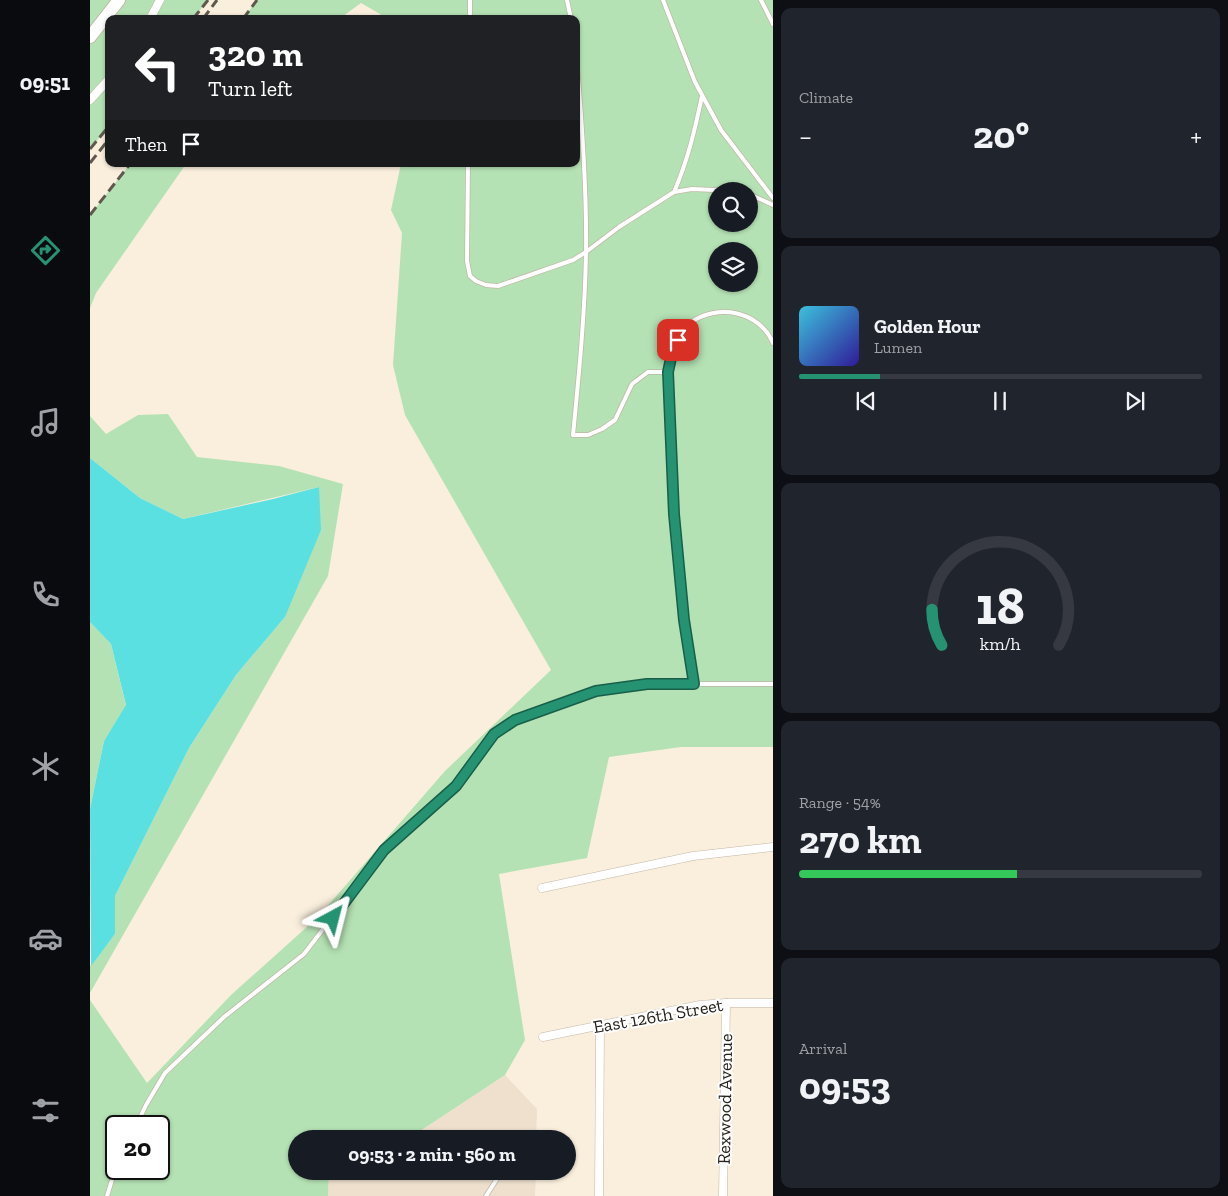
<!DOCTYPE html>
<meta charset="utf-8">
<style>
:root{--surface:#171b24;--page:#20242c;--text:#f1f3f6;--muted:#9ea1a6;--line:#363941;--accent:#259272}
body{margin:0;font-family:"Zilla Slab",serif;background:var(--page);color:var(--text);height:100vh;display:flex;flex-direction:column;font-size:19px;white-space:nowrap}
*{box-sizing:border-box;margin:0}
p{font-size:16px;color:var(--muted)}
.icon{flex:none;width:28px;height:28px;fill:none;stroke:currentColor;stroke-width:2;stroke-linecap:round;stroke-linejoin:round}
.map{position:relative;flex:1;overflow:hidden}
.sheet{display:flex;flex-direction:column;gap:8px;padding:8px;background:#0d0f14;width:455px}
.sheet>*{flex:none}
.banner{position:absolute;left:15px;top:15px;width:475px;height:152px;border-radius:10px;box-shadow:0 1px 4px #0004;background:#202124;color:#fff;overflow:hidden}
.fabs{position:absolute;left:618px;top:182px;display:grid;gap:10px}
.fabs a{display:grid;place-items:center;width:50px;height:50px;border-radius:50%;background:var(--surface);box-shadow:0 1px 4px #0004;font-size:25px}
.speed{position:absolute;left:15px;top:1115px;display:flex;gap:10px;font-size:25px;font-weight:700;text-align:center}
.speed>*{display:grid;place-content:center;width:65px;height:65px;border-radius:50%;background:var(--surface);box-shadow:0 1px 4px #0004;line-height:1}
.speed .limit{border:2px solid #111;border-radius:8px;background:#fff;color:#111}
.pin{position:absolute;display:grid;place-items:center;width:42px;height:42px;color:#fff;margin:-21px;border-radius:10px;box-shadow:0 2px 8px #0006}
.me{position:absolute;width:55px;margin:-28px;rotate:38deg;stroke-linejoin:round;filter:drop-shadow(0 0 4px #0008)}
.turn{display:flex;align-items:center;gap:18px;height:105px;padding:0 20px;font-size:22px}
.turn .icon{width:65px;height:65px;stroke-width:2.5}
.turn b{display:block;font-size:35px;line-height:42px}
.then{display:flex;align-items:center;height:48px;padding:0 20px;background:#0003;gap:10px;font-size:19px}
.big{font-size:38px;font-weight:700;line-height:1.1}
.sheet .card{flex:1;display:flex;flex-direction:column;justify-content:center;gap:8px;min-width:0;padding:0 18px;border-radius:10px;background:var(--page)}
.sheet .dial{align-items:center;gap:0}
.dial svg{height:130px;overflow:visible;fill:none;stroke:var(--line);stroke-width:7;stroke-linecap:round;text-anchor:middle}
.dial text{fill:var(--text);stroke:none}
.song{display:flex;align-items:center;gap:15px}
.cover{width:60px;height:60px;border-radius:8px;background:linear-gradient(135deg,hsl(190 70% 55%),hsl(250 70% 35%))}
.played{height:5px;border-radius:2px;background:linear-gradient(90deg,var(--accent) 20%,var(--line) 20%)}
.keys{display:flex;justify-content:space-around;direction:ltr}
.heat{display:flex;justify-content:space-between;align-items:center;font-size:28px;direction:ltr}
.charge{height:8px;border-radius:4px;background:linear-gradient(90deg,#34c759 54%,var(--line) 0)}
.trip{position:absolute;left:198px;top:1130px;width:288px;height:50px;border-radius:25px;background:var(--surface);box-shadow:0 1px 4px #0004;font-weight:700;line-height:50px;text-align:center}
main{display:flex;flex:1;min-height:0}
.menu{display:flex;flex-direction:column;width:90px;justify-content:space-around;align-items:center;background:#090b0e;color:var(--muted)}
.menu .icon{width:35px;height:35px}
.menu .selected{color:var(--accent)}
.menu b{font-size:22px;color:var(--text)}
.map>svg:first-child{display:block}
</style>
<main>
<nav class="menu">
<b>09:51</b>
<svg class="icon selected" aria-label="directions" viewBox="0 0 24 24"><path d="M12 3l9 9-9 9-9-9zM9 14v-3h6M13 9l2 2-2 2"/></svg>
<svg class="icon" aria-label="music" viewBox="0 0 24 24"><path d="M9 18V5l10-2v13"/><circle cx="6" cy="18" r="3"/><circle cx="16" cy="16" r="3"/></svg>
<svg class="icon" aria-label="phone" viewBox="0 0 24 24"><path d="M5 4h4l2 5-3 2q2 4 5 5l2-3 5 2v4C11 20 4 13 5 4z"/></svg>
<svg class="icon" aria-label="climate" viewBox="0 0 24 24"><path d="M12 3v18M4 7l16 10M4 17L20 7"/></svg>
<svg class="icon" aria-label="car" viewBox="0 0 24 24"><path d="M5 17H2v-5l4-1 3-4h7l3 4 3 1v5h-3M9 17h6M6 11h13"/><circle cx="7" cy="17" r="2"/><circle cx="17" cy="17" r="2"/></svg>
<svg class="icon" aria-label="filters" viewBox="0 0 24 24"><path d="M4 7h16M4 17h16"/><circle cx="9" cy="7" r="2"/><circle cx="15" cy="17" r="2"/></svg>
</nav>
<div class="map">
<svg width="683" height="1196" viewBox="0 0 683 1196">
<rect width="100%" height="100%" fill="#faefdd"/>
<g fill="#eee0cd">
<path d="M415 1075 447 1109 446 1139H318Z"/>
<path d="M239 1171H446L445 1196H238Z"/>
</g>
<g fill="#b5e2b4" fill-rule="evenodd">
<path d="M0 0H118L103 19H19V126L0 149Z"/>
<path d="M167 0H683V747H591L519 757 497 858 409 874 435 1040 415 1075 318 1139H206V1171H239L238 1196H0V1000L57 1083 141 995 228 917 355 771 461 670 315 415 303 365 312 233 301 210 311 164H486V19H294L290 14 271 3 249 19H153ZM626 191H659V224H626ZM626 251H659V284H626ZM26 1126H69V1169H26Z"/>
<path d="M40 164H96L6 293 0 308V215Z"/>
<path d="M78 414 107 457 189 466 253 484 238 576 0 993V966L25 934V896L99 748 146 675 195 617 229 487 93 519 50 498 0 458V416L16 434 48 415Z"/>
<path d="M0 622 21 644 36 706 14 741 0 809Z"/>
</g>
<path fill="#5be0e2" d="M0 458 50 498 93 519 183 499 229 487 231 530 195 617 146 675 99 748 25 896V934L1 966 0 809 14 741 36 705 21 644 0 622Z"/>
<g fill="none" stroke-linecap="round" stroke-linejoin="round">
<defs>
<g id="service">
<path d="M477 0 481 19"/>
<path d="M573 0 605 82 631 130 683 198"/>
<path d="M671 0 683 24"/>
<path d="M380 19V0"/>
<path d="M486 55C492 121 497 187 496 253 495 313 489 374 483 435H498L512 429 525 420 542 384 558 372H578"/>
<path d="M378 164 377 261 380 276 386 281 396 285 408 286 483 260 496 252 529 227 584 192 602 189 647 191"/>
<path d="M584 192C598 160 605 129 612 96"/>
<path d="M659 194 683 205"/>
<path d="M604 684 594 620 584 514 578 372C581 357 588 332 600 323 627 303 670 311 683 343"/>
<path d="M46 1126 56 1105 75 1073 134 1017 214 954 294 850 366 786 404 734 425 720 506 691 557 684H683"/>
<path d="M17 1196 26 1167"/>
<path d="M396 1196 412 1171"/>
</g>
<g id="minor">
<path d="M60 19 70 0"/>
<path d="M0 100 19 79"/>
<path d="M452 888 603 856 683 847"/>
<path d="M453 1037 610 1005 636 1003H683"/>
<path d="M509 1196 510 1025"/>
<path d="M633 1196 636 1003"/>
</g>
<path id="primary" d="M0 37 29 0"/>
</defs>
<use href="#service" stroke="#c2b8a7" stroke-width="5.5"/>
<use href="#minor" stroke="#c2b8a7" stroke-width="9"/>
<use href="#primary" stroke="#c2b8a7" stroke-width="14"/>
<use href="#service" stroke="#fff" stroke-width="4"/>
<use href="#minor" stroke="#fff" stroke-width="8"/>
<use href="#primary" stroke="#fff" stroke-width="12"/>
<g stroke="#5e584e" stroke-width="3" stroke-dasharray="10 5" stroke-linecap="butt">
<path d="M103 19 118 0"/>
<path d="M113 19 127 0"/>
<path d="M153 19 167 0"/>
<path d="M0 149 19 126"/>
<path d="M0 163 19 139"/>
<path d="M0 215 40 164"/>
</g>
</g>
<g fill="none" stroke-linecap="round" stroke-linejoin="round">
<defs>
<path id="route" d="M243 918 294 850 366 786 404 734 425 720 506 691 557 684H604L594 620 584 514 578 372 581 358 588 340"/>
</defs>
<use href="#route" stroke="#185f4a" stroke-width="12"/>
<use href="#route" stroke="#259272" stroke-width="9"/>
</g>
<g text-anchor="middle" dominant-baseline="central" stroke-width="4" stroke-linejoin="round" paint-order="stroke">
<g font-size="18" fill="#25211a" stroke="#fff">
<text transform="translate(568 1016) rotate(-10)">East 126th Street</text>
<text transform="translate(635 1099) rotate(-89)">Rexwood Avenue</text>
</g>
</g>
</svg>
<div class="fabs">
<a><svg class="icon" aria-label="search" viewBox="0 0 24 24"><circle cx="10" cy="10" r="6"/><path d="M15 15l6 6"/></svg></a>
<a><svg class="icon" aria-label="layers" viewBox="0 0 24 24"><path d="M12 4l9 5-9 5-9-5zM3 14l9 5 9-5"/></svg></a>
</div>
<div class="speed"><div class="limit">20</div></div>
<div class="pin" style="left:588px;top:340px;background:#d93025"><svg class="icon" aria-label="arrive" viewBox="0 0 24 24"><path d="M6 21V4h12l-3 4 3 4H6"/></svg></div>
<svg class="me" style="left:243px;top:918px" viewBox="-20 -20 40 40"><path d="M0-17L14 15 0 8-14 15z" fill="#259272" stroke="#fff" stroke-width="4"/></svg>
<div class="trip">09:53 · 2 min · 560 m</div>
<div class="banner">
<div class="turn"><svg class="icon" aria-label="left" viewBox="0 0 24 24"><path d="M17 20v-9H6M10 6l-5 5 5 5"/></svg><div><b>320 m</b>Turn left</div></div>
<div class="then">Then<svg class="icon" aria-label="arrive" viewBox="0 0 24 24"><path d="M6 21V4h12l-3 4 3 4H6"/></svg></div>
</div>
</div>
<section class="sheet">
<div class="card"><p>Climate</p>
<div class="heat"><a>−</a><b class="big">20°</b><a>+</a></div>
</div>
<div class="card">
<div class="song"><i class="cover"></i><div><b>Golden Hour</b><p>Lumen</p></div></div>
<div class="played"></div>
<div class="keys"><svg class="icon" aria-label="previous" viewBox="0 0 24 24"><path d="M18 5L8 12l10 7zM5 5v14"/></svg><svg class="icon" aria-label="pause" viewBox="0 0 24 24"><path d="M8 5v14M16 5v14"/></svg><svg class="icon" aria-label="next" viewBox="0 0 24 24"><path d="M6 5l10 7-10 7zM19 5v14"/></svg></div>
</div>
<div class="card dial"><svg viewBox="0 0 100 80">
<path d="M14 69A42 42 0 1 1 86 69"/>
<path d="M14 69A42 42 0 0 1 8 47" stroke="#259272"/>
<text x="50" y="56" font-size="32" font-weight="700">18</text>
<text x="50" y="72" font-size="11">km/h</text>
</svg></div>
<div class="card"><p>Range · 54%</p><b class="big">270 km</b><div class="charge"></div></div>
<div class="card"><p>Arrival</p><b class="big">09:53</b></div>
</section>
</main>
